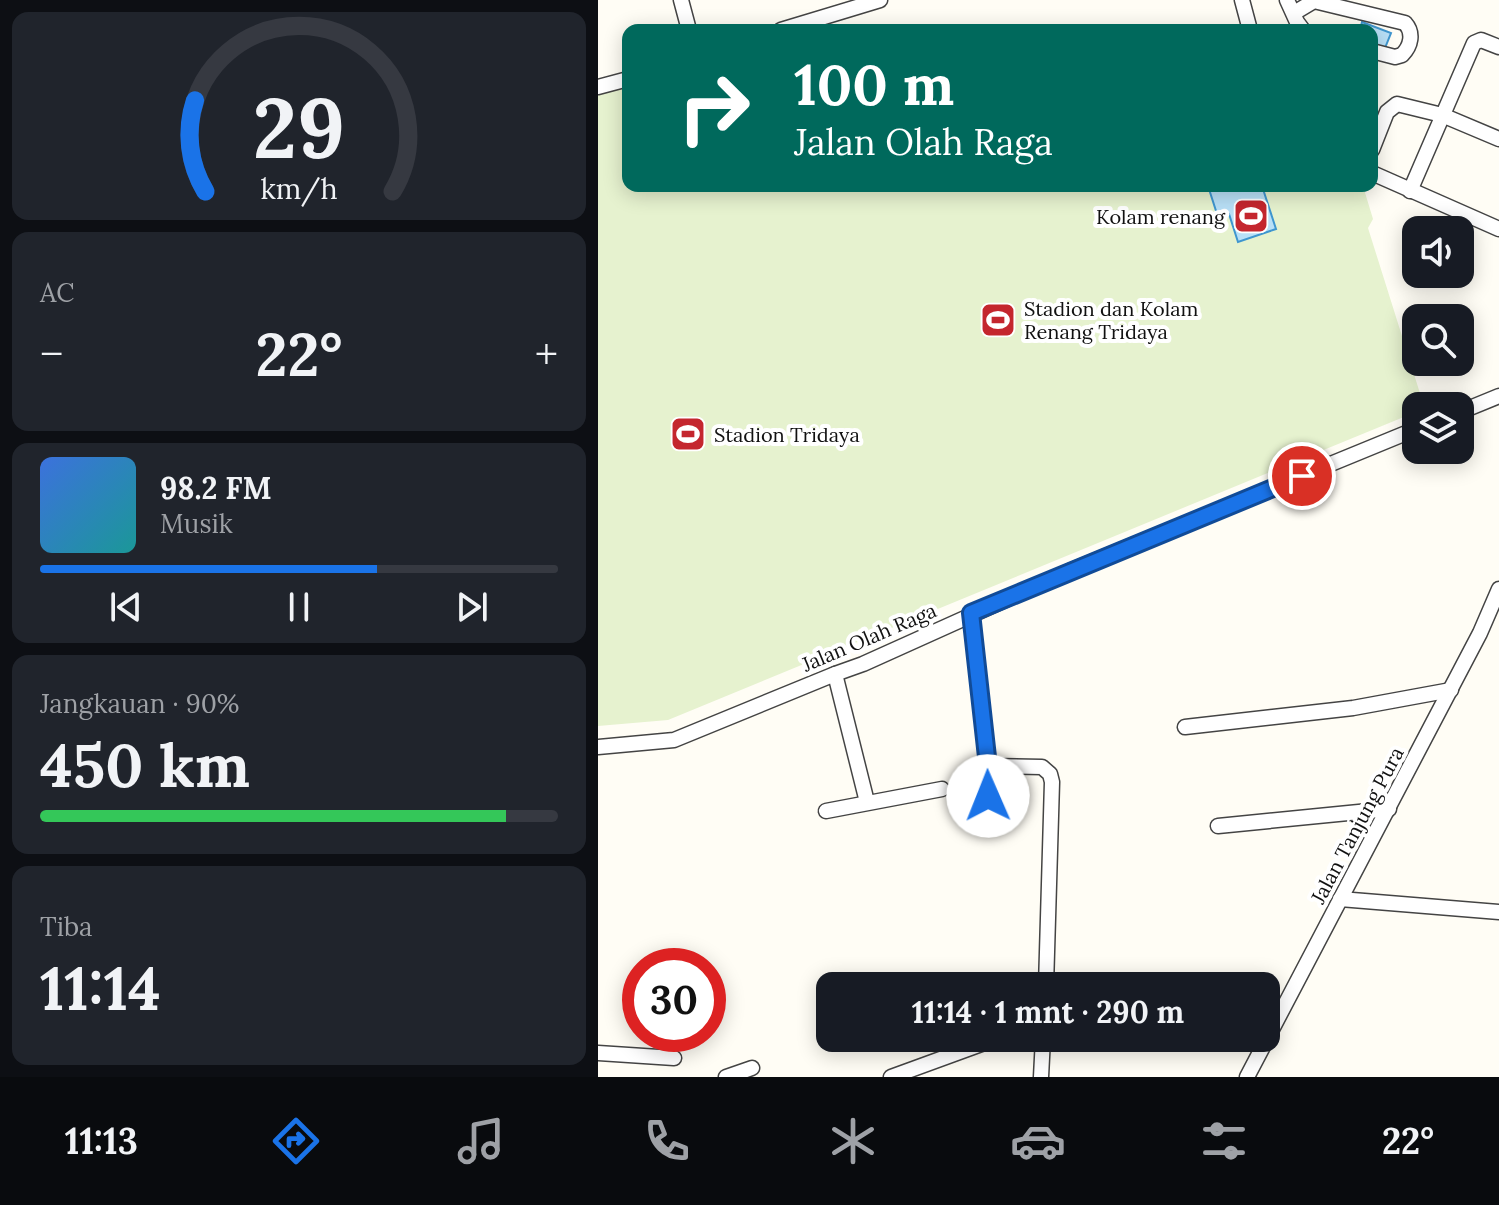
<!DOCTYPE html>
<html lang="id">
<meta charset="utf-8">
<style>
:root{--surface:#171b24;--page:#20242c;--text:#f1f3f6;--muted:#9ea1a6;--line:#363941;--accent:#1a73e8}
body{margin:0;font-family:Lora,serif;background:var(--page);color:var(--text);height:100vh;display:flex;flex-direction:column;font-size:30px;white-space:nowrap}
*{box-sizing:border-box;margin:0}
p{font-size:26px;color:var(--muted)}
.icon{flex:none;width:44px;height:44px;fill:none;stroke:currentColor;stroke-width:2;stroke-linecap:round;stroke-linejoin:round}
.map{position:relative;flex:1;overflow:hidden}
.panel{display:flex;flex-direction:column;gap:12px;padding:12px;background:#0d0f14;width:598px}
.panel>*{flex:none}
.banner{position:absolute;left:24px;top:24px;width:756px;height:168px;border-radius:16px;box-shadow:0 4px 20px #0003;background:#00695c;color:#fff;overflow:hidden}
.buttons{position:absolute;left:804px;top:216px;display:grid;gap:16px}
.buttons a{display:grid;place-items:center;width:72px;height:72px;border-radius:16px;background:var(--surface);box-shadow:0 4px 20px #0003;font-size:40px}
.speed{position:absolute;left:24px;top:948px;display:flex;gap:16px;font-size:40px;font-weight:700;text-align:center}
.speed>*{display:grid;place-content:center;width:104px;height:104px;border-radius:50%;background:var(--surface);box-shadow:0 4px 20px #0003;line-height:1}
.speed .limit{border:12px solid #d22;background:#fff;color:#111}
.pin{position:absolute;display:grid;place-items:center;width:68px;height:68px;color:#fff;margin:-34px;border:4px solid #fff;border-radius:50%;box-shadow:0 2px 8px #0007}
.me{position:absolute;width:88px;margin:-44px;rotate:359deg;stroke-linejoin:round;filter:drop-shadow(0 0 6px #0008)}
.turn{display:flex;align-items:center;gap:28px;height:168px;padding:0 40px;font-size:36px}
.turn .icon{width:104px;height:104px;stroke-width:2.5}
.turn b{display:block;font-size:56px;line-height:68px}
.big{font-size:60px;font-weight:800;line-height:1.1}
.panel .widget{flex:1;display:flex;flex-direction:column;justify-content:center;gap:12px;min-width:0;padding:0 28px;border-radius:16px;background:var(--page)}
.panel .dial{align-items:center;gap:0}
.dial svg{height:208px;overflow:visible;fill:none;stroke:var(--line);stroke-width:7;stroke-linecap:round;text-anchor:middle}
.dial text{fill:var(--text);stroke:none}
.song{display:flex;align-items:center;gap:24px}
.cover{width:96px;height:96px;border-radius:12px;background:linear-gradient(135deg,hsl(220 70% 55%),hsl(180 70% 35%))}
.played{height:8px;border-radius:4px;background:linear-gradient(90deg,var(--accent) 65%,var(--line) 65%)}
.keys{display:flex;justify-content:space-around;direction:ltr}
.heat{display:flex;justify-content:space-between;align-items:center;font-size:44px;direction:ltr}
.charge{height:12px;border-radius:6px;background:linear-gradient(90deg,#34c759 90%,var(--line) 0)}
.trip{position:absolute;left:218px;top:972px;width:464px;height:80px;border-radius:16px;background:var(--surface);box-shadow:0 4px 20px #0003;font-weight:800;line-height:80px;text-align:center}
.tab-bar{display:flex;height:128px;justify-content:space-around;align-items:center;background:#090b0e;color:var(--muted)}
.tab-bar .icon{width:56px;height:56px}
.tab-bar .selected{color:var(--accent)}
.tab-bar b{font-size:36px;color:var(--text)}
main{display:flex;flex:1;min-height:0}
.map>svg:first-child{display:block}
</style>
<main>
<section class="panel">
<div class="widget dial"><svg viewBox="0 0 100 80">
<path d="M14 69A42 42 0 1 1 86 69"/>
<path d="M14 69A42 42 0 0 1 10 34" stroke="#1a73e8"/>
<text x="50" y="56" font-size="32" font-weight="700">29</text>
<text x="50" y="72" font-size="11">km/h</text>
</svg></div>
<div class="widget"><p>AC</p>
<div class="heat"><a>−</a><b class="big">22°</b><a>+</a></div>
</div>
<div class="widget">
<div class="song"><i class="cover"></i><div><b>98.2 FM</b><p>Musik</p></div></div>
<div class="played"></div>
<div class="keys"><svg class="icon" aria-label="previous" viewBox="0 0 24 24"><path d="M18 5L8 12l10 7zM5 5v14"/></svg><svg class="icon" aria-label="pause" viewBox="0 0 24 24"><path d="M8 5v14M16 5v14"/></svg><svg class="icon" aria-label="next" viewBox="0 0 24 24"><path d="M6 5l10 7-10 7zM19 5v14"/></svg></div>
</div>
<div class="widget"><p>Jangkauan · 90%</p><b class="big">450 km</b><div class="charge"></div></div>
<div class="widget"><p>Tiba</p><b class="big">11:14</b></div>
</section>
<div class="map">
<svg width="901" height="1077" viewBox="0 0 901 1077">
<rect width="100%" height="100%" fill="#fffdf5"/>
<path fill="#e6f2cf" d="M30 79V186H765L775 219 770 228 826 406H818V412L70 720 0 726V89Z"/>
<g fill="#b9e0f7" stroke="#3f96cf" stroke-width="2">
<path d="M764 22 793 33 787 48 774 43V30H762Z"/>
<path d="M610 186H664L678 229 640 242 631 214 620 217Z"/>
</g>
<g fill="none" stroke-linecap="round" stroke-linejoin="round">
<defs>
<g id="minor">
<path d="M83 0 91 30"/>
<path d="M644 0 652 30"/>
<path d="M689 0 699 22 705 30"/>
<path d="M696 13 716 1 807 23C816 33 813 46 804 55L797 57 774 51"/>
<path d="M183 30 282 0"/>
<path d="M0 87 30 79"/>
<path d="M774 150 789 112 799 104 844 115 901 139"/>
<path d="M774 173 901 229"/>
<path d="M812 191 876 43 883 40 901 47"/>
<path d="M862 412 901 396"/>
<path d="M373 613 390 766V796"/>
<path d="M237 674 269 802"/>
<path d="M587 727 755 708 853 690"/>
<path d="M0 747 76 740 237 674 265 664 474 570 818 429"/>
<path d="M390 766 444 767 452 774 454 782 448 986"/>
<path d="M228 811 344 789"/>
<path d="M620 826 791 809"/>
<path d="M742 899 901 912"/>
<path d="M643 1038 663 1048"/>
<path d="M0 1053 76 1058"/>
<path d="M128 1077 154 1068"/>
<path d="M293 1077 400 1038"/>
<path d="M443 1077 445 1038"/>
<path d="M649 1077 882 633 901 589"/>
</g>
</defs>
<use href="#minor" stroke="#444" stroke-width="17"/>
<use href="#minor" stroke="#fff" stroke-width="14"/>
</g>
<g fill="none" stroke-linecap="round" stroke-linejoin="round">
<defs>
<path id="route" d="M390 796V766L373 613 704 476"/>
</defs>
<use href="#route" stroke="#114b97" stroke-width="20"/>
<use href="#route" stroke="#1a73e8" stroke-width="14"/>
</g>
<defs>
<symbol id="stadium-square" viewBox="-11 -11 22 22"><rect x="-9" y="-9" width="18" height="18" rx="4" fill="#c4262e" stroke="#fff"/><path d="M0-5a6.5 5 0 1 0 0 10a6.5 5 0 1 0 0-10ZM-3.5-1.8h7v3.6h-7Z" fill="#fff"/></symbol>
</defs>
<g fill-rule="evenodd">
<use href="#stadium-square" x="633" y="196" width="40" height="40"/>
<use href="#stadium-square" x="380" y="300" width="40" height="40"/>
<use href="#stadium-square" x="70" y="414" width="40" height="40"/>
</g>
<g text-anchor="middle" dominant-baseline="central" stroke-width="8" stroke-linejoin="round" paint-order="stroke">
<g font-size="20" fill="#111" stroke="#fff" text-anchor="start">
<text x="627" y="216" text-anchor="end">Kolam renang</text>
<text x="426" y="308">Stadion dan Kolam<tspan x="426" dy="23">Renang Tridaya</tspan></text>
<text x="116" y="434">Stadion Tridaya</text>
</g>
<g font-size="20" fill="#111" stroke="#fff">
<text transform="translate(271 637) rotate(-23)">Jalan Olah Raga</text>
<text transform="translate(759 825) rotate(-62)">Jalan Tanjung Pura</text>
</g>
</g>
</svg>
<div class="buttons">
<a><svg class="icon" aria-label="sound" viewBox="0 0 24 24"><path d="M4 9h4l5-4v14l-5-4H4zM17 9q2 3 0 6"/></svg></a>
<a><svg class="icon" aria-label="search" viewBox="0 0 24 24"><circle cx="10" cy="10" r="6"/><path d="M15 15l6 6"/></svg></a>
<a><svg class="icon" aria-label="layers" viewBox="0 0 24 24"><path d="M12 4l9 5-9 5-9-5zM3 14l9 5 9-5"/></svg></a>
</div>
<div class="speed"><div class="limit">30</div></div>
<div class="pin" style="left:704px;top:476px;background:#d93025"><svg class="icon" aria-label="arrive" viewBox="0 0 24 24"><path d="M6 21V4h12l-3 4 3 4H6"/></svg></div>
<svg class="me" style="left:390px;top:796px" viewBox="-20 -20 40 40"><circle r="19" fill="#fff"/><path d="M0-13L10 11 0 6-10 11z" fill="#1a73e8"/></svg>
<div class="trip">11:14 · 1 mnt · 290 m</div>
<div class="banner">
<div class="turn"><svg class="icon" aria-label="right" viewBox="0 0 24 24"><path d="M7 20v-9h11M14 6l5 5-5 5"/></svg><div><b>100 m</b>Jalan Olah Raga</div></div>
</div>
</div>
</main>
<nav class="tab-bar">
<b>11:13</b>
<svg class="icon selected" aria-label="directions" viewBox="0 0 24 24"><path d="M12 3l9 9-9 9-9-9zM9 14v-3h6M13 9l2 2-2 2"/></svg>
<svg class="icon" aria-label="music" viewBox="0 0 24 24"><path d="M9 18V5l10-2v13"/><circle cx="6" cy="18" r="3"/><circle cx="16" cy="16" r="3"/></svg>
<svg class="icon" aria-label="phone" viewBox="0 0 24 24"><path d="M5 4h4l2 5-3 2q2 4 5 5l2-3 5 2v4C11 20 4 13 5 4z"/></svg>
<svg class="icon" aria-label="climate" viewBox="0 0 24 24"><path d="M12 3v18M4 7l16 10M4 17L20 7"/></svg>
<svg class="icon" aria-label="car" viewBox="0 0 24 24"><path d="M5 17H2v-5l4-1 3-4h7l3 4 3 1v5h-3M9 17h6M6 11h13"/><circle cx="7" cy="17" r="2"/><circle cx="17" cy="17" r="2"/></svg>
<svg class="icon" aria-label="filters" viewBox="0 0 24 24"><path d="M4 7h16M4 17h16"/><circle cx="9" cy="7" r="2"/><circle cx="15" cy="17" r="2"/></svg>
<b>22°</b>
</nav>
